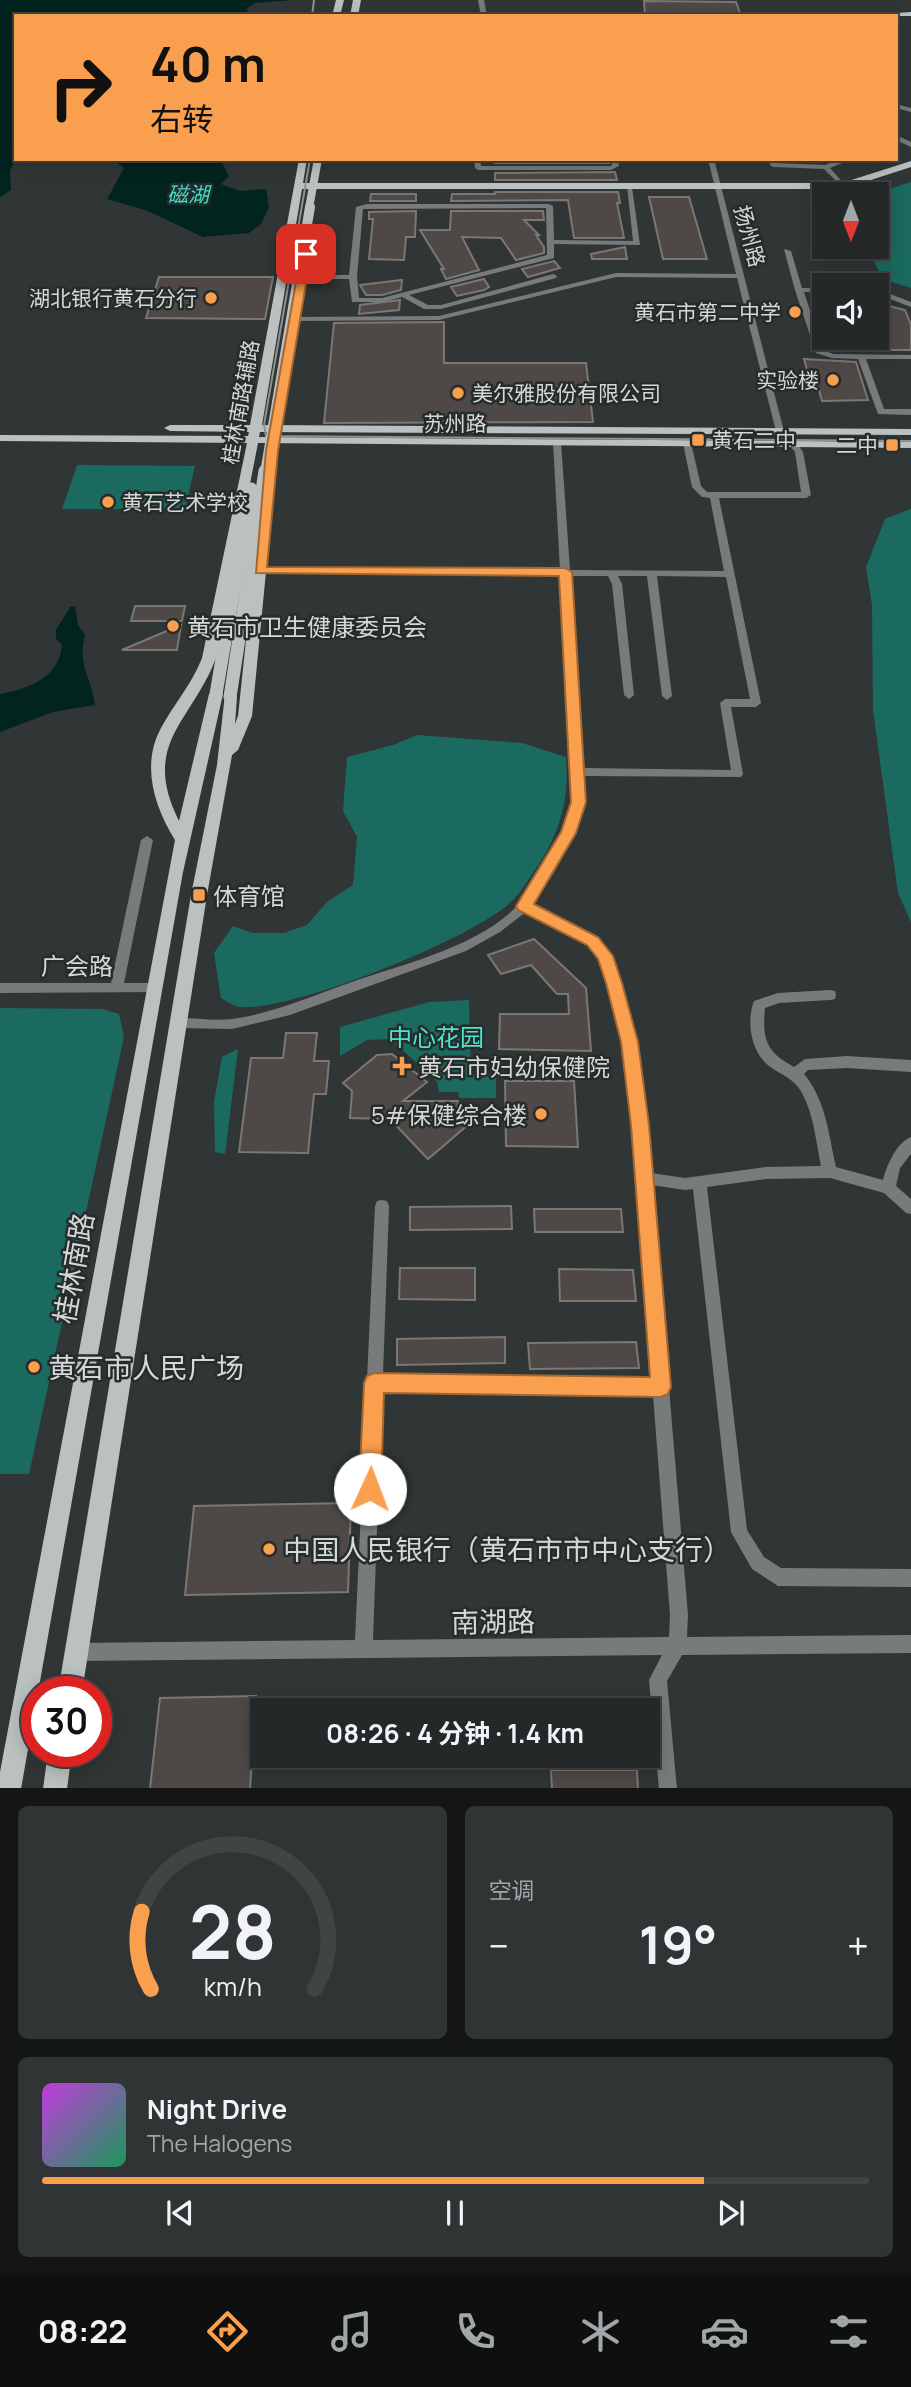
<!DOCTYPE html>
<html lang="zh">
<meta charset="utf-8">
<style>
:root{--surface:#242828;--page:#303434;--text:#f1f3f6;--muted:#a3a6a8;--line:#414445;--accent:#f99f4d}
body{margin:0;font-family:Manrope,"Noto Sans SC",sans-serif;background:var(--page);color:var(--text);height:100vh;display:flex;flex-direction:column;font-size:26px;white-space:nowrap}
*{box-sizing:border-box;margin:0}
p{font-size:23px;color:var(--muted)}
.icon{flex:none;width:38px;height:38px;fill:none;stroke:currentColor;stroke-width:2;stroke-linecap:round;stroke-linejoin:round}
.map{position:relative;height:1788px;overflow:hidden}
.panel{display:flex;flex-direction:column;gap:18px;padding:18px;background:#141616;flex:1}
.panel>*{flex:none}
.guide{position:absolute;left:14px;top:14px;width:884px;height:147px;border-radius:0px;box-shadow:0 4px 18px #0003,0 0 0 2px var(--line);background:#f99f4d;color:#111;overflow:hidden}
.needle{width:46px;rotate:180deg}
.fabs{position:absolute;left:812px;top:182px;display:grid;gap:14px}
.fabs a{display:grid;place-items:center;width:77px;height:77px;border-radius:0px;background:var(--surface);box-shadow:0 4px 18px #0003,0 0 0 2px var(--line);font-size:35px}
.speed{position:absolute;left:21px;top:1676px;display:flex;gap:14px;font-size:35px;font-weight:700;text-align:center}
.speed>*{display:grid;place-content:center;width:91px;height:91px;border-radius:50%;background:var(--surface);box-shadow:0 4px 18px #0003,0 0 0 2px var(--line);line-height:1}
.speed .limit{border:10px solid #d22;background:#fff;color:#111}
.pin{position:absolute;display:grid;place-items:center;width:60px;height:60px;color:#fff;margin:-30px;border-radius:14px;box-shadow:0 4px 10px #0006}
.me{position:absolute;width:77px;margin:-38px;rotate:2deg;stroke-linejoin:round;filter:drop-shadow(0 0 5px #0008)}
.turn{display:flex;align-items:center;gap:24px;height:147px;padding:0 21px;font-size:32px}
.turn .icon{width:91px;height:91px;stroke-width:2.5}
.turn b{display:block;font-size:49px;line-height:60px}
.big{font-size:52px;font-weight:700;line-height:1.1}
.panel .widget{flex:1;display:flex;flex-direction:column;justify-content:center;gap:10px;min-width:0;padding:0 24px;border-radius:10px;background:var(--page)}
.panel .dial{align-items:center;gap:0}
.dial svg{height:182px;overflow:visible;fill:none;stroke:var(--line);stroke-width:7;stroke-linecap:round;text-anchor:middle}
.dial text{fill:var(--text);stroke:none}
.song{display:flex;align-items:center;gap:21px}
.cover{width:84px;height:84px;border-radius:10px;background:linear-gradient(135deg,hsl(290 70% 55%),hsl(150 70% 35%))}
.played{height:7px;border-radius:4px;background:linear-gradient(90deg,var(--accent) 80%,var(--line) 80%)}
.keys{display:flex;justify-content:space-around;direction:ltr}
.heat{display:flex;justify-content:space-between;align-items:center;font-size:38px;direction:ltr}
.panel .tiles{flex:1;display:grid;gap:18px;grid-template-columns:1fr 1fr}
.widget:last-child{grid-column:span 2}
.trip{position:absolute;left:250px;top:1698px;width:410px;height:70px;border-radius:0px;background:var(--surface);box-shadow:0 4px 18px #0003,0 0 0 2px var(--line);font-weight:700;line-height:70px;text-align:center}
.tabs{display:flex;height:112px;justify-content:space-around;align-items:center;background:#0e1010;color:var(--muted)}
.tabs .icon{width:49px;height:49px}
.tabs .on{color:var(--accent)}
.tabs b{font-size:32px;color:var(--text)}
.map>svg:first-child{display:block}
</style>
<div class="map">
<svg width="911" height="1789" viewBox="0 0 911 1789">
<rect width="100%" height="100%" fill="#303635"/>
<g fill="#1a6a60">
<path d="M911 182V288L882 279 868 247H877V194H874Z"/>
<path d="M77 465 195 466 185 509H62Z"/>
<path d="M911 509V922L898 893 873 710 872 605 866 567 885 519Z"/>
<path d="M417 735 522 743 566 757C570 803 558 839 531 876 525 884 519 895 511 902 471 939 294 1011 240 1007 234 1006 226 1001 221 998L214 953 233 926 253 933H284L307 925 327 902 353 885 357 837 343 811 347 757 393 745Z"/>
<path d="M469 1000 471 1073 496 1075V1098H459L458 1092H439L437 1081 390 1039 367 1040 340 1056V1027L429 1002Z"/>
<path d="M0 1008 103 1009 119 1014 124 1037 29 1474H0Z"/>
<path d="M238 1049 225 1154 215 1152 214 1102 222 1057Z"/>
</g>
<g fill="#02241f">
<path d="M0 0H292L255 3 247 8 249 16H16V158L10 171 11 190 0 197Z"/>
<path d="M112 159H220L229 176 221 184 240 191 266 189 269 207 261 224 249 233 203 237 148 211 107 199 124 168Z"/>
<path d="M75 606 78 625 85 635C77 665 91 676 95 705L53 712 0 732V694C28 689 59 678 62 645L56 639V630L70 607Z"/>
</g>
<g fill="#4e4946" stroke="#7d7773" stroke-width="2">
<path d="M644 1 736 2 741 16H645Z"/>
<path d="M495 159H608L609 163H495Z"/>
<path d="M615 172 617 180H495V173Z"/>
<path d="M495 192H618L620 203H617L624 238H574L568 200 451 201 452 194H495Z"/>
<path d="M371 194H416V201H370Z"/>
<path d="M649 197H689L707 259H663Z"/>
<path d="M416 211 415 237H406L404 260 369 259 373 219H369V212Z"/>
<path d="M451 211H543L544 220H524L539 235H536L544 247V253L516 260 501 238 462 237 479 270 446 279 441 269H444L420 230H450Z"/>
<path d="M625 247 627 259H592L591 254Z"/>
<path d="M554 261 560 268 528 277 522 269Z"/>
<path d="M159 277H273L265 319 146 318Z"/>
<path d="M484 279 489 287 484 290 457 296 451 287Z"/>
<path d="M402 280 401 290 382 295H366L360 285Z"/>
<path d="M400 300 399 310 359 314 360 305Z"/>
<path d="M877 303 905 310 911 325V350H874L869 338H877Z"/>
<path d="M444 322V363H586L593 422 324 423 334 323Z"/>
<path d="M804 359 856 362 868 400 822 401 817 383H811Z"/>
<path d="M135 606H185L182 621H131Z"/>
<path d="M181 625 177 650H122Z"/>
<path d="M534 939 586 988 591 1051 499 1049 500 1014H569L568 994H557L531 965 501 974 488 955Z"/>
<path d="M286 1033H317L314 1061H329L326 1094H314L308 1153 239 1152 251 1058H283Z"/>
<path d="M392 1054 427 1082 403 1101H458L457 1112 469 1124 428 1159 390 1119 350 1118 352 1091 343 1083 377 1055Z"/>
<path d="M505 1081H574L578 1147 506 1146Z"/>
<path d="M511 1206 512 1229 410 1230V1207Z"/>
<path d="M534 1209H621L623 1232H535Z"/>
<path d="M400 1268H475V1300L399 1299Z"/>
<path d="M559 1269 633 1270 636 1301H560Z"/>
<path d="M505 1337V1363L397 1365V1339Z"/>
<path d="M636 1342 639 1368 530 1369 528 1343Z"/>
<path d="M351 1503 348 1592 185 1595 194 1506Z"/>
<path d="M256 1696 250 1789H150L160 1698Z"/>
<path d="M551 1770H637L638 1789H552Z"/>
</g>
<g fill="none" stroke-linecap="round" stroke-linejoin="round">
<g fill="#787b7b" fill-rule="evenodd">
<path d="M478 0H484L487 16H481Z"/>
<path d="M896 104 911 108V112L896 108Z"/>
<path d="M896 135 911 142V147L896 140Z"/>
<path d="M474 159H480L481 166H610L612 165V159H618L619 166 611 170H478L475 168Z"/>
<path d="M708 159H714L787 443 786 445 779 443 737 278 616 277 439 320 296 321 292 319 296 317 439 316 616 273 736 274Z"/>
<path d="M770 159H776V163L825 165 842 159H852L830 168 846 186 843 188 824 169 773 167 770 165Z"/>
<path d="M627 186 632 187 640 245 554 244V258L409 295 428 305H441L553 274 557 276 556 278 441 309H424L402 297 382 302H352L349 279H303L299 277 303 275H349L356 207 367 204H549L553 206 554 240 633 241ZM546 208 547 255 382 298H359L357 277 363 209Z"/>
<path d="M784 249 791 251 802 288H824V292H804L823 350 833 354 911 355V359H866L884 409H911V415L878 414 858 359 832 358 816 353 795 290Z"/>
<path d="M877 289 911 302V307L877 294Z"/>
<path d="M557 439 561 442 570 570 724 571 710 498 702 497 692 487 683 443 684 441 691 443 701 486 707 492H801L795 452 788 443 795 441 803 452 811 495 806 498H719L761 703 756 707H731L743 774 741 777 584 776C587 822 559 868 532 905L596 938 611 956 636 1042 647 1125 651 1173 685 1178 765 1167 821 1166C816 1142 814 1115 802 1093 794 1078 781 1075 769 1066 751 1052 746 1022 754 1001L778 993 830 990 835 991 836 995 835 999 830 1000 779 1003 765 1008C762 1039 766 1052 794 1067L805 1059 847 1056 911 1060V1072L847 1068 808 1070 804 1074C826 1100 829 1136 836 1167L883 1180C887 1165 896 1143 911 1137V1154L900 1168 896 1186 911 1199V1214L906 1213 884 1193 830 1178 765 1179 707 1187 747 1530 764 1557 781 1568 911 1569V1587L778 1586 752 1569 731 1532 693 1189 685 1190 652 1185 688 1615 687 1637 911 1635V1653L682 1655 667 1681 677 1789H659L649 1680 662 1655 76 1661 70 1658 67 1652 70 1646 76 1643 355 1640 375 1206 377 1201 382 1200 387 1201 389 1206 383 1375 652 1379 633 1125 622 1042 599 958 588 944 526 912 500 932 466 951 290 1015 232 1029 179 1028 174 1027 172 1023 174 1019 179 1018C196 1018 215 1021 232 1019 270 1014 313 996 349 983 402 964 471 949 513 910 542 882 566 832 573 793L560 576 260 573 255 570 260 567 560 570 553 442ZM570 576H608L612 584 624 695 629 699 634 695 622 584 618 576H647L662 696 667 700 672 696 657 576 726 577 750 699H725L720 703 731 770 583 768ZM382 1391 653 1395 670 1615 669 1637 373 1640Z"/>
<path d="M147 836 153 840 124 983H154L159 984 160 988 159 992 0 993V983H111L141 840Z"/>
</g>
<g fill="#bbc1c0" fill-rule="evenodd">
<path d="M336 0H344L340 16H332Z"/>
<path d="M353 0H361L358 16H350Z"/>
<path d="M911 12V16H879L883 14Z"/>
<path d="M299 159H307L303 183H842L911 161V167L843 189H302L262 425 911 429V435L260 432 259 437 911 442V448L258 443 216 658C192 722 140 743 179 821L209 694 216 689 221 691 223 694 183 872 21 1789H0V1772L175 840C154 806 141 765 161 728 174 704 192 684 202 658L247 443 0 441V435L248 436 249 432 170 431 164 428 170 425H250Z"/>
<path d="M269 475 275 479 252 716 238 750 232 755 207 895 82 1692H58L191 895 217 765 225 694H235L237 697 235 724 238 716 263 479Z"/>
<path d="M48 1752H72L67 1789H43Z"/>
</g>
<g stroke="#8e9392" stroke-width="2">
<path d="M312 16 314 0"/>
<path d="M310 159 264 425 266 436 911 441"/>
</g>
<path stroke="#bbc1c0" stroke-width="8" d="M309 208 318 159"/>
<path stroke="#bbc1c0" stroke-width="10" d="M265 473 310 207"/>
<g stroke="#bbc1c0" stroke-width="13">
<path d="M216 694 251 489"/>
<path d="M230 697 265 471"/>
</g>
</g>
<path fill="#f99f4d" stroke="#a26732" stroke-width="2" d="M306 251 311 254 278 451 267 567 565 568 572 572 586 802 576 833 534 904 598 937 613 956 622 983 638 1042 649 1125 671 1387 668 1394 661 1397 384 1393 381 1489 378 1497 370 1500 362 1497 359 1489 364 1383 367 1376 374 1373 650 1377 631 1125 621 1042 606 983 598 959 587 945 518 910 516 906 561 832 571 802 559 576 256 573 266 451 301 254Z"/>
<g fill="#f99f4d" stroke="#262c2b" stroke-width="2.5">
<circle cx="211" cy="298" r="7"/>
<circle cx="795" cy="312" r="7"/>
<circle cx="833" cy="380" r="7"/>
<circle cx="458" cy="393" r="7"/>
<rect x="691" y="433" width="14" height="14" rx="3.5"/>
<rect x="885" y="438" width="14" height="14" rx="3.5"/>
<circle cx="108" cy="502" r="7"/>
<circle cx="173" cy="626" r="7"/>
<rect x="192" y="888" width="14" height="14" rx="3.5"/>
<path d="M398.5 1055.5h7v7h7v7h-7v7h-7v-7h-7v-7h7z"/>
<circle cx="541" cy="1114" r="7"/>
<circle cx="34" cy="1367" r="7"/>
<circle cx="269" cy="1549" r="7"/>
</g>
<g text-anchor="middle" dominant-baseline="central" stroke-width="5" stroke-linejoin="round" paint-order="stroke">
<g font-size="21" font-style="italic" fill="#43deca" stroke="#262c2b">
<text x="188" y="194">磁湖</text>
</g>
<g font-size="21" fill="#d4d8d7" stroke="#262c2b">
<text transform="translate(750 236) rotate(75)">扬州路</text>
<text transform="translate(240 402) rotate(-80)">桂林南路辅路</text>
<text x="455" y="423">苏州路</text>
</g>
<g font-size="21" fill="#d4d8d7" stroke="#262c2b" text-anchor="end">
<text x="197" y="298">湖北银行黄石分行</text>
<text x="781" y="312">黄石市第二中学</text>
<text x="819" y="380">实验楼</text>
<text x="472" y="393" text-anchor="start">美尔雅股份有限公司</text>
<text x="712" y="440" text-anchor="start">黄石二中</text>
<text x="878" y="445">二中</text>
<text x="122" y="502" text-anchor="start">黄石艺术学校</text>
</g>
<g font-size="24" fill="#d4d8d7" stroke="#262c2b" text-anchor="start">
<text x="187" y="626">黄石市卫生健康委员会</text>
<text x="213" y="895">体育馆</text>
<text x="418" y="1066">黄石市妇幼保健院</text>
<text x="527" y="1114" text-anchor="end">5#保健综合楼</text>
</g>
<g font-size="24" fill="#d4d8d7" stroke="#262c2b">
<text x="77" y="965">广会路</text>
</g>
<g font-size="24" fill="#4ce4d0" stroke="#262c2b">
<text x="436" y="1036">中心花园</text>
</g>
<g font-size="28" fill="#d4d8d7" stroke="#262c2b">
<text transform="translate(73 1268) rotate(-80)">桂林南路</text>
<text transform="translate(493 1621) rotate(-1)">南湖路</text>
</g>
<g font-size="28" fill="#d4d8d7" stroke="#262c2b" text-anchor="start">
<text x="48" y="1367">黄石市人民广场</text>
<text x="283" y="1549">中国人民银行（黄石市市中心支行）</text>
</g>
</g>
</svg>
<div class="fabs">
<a><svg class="needle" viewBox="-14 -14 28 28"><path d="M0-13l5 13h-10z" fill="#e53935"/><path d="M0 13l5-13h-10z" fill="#a3a6a8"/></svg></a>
<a><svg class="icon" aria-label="sound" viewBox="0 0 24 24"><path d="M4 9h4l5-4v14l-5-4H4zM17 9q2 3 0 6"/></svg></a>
</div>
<div class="speed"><div class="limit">30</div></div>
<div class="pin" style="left:306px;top:254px;background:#d93025"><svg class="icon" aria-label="arrive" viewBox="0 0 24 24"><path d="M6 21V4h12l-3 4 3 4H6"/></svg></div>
<svg class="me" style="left:370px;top:1489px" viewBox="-20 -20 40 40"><circle r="19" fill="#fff"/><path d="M0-13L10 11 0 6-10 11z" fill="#f99f4d"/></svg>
<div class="trip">08:26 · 4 分钟 · 1.4 km</div>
<div class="guide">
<div class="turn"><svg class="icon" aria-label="right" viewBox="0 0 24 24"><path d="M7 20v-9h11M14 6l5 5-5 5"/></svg><div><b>40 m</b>右转</div></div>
</div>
</div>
<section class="panel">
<div class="tiles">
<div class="widget dial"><svg viewBox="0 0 100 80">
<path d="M14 69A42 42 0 1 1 86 69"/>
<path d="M14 69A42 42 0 0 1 10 35" stroke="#f99f4d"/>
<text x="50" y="56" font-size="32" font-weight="700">28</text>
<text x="50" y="72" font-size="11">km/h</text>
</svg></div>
<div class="widget"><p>空调</p>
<div class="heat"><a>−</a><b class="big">19°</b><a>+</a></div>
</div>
<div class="widget">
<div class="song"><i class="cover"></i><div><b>Night Drive</b><p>The Halogens</p></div></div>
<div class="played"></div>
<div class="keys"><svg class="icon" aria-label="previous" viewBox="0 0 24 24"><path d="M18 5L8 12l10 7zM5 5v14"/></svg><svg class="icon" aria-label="pause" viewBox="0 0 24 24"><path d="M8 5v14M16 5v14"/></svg><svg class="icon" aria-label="next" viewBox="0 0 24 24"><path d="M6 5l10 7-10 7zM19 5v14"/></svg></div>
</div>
</div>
</section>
<nav class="tabs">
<b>08:22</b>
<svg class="icon on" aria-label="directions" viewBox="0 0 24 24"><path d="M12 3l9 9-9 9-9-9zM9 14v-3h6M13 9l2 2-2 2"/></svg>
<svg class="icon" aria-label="music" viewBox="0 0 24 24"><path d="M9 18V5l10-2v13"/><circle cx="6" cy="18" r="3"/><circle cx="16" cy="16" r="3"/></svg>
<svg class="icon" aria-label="phone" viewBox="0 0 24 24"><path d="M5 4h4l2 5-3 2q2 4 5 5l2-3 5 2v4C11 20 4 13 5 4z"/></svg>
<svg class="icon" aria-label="climate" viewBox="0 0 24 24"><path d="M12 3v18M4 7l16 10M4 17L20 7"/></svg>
<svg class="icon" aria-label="car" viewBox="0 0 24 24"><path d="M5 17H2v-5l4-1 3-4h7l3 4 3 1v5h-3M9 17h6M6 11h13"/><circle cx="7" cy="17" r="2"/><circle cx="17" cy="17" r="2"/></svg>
<svg class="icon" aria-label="filters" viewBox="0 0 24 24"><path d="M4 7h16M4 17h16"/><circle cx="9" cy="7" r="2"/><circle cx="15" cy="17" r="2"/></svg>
</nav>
